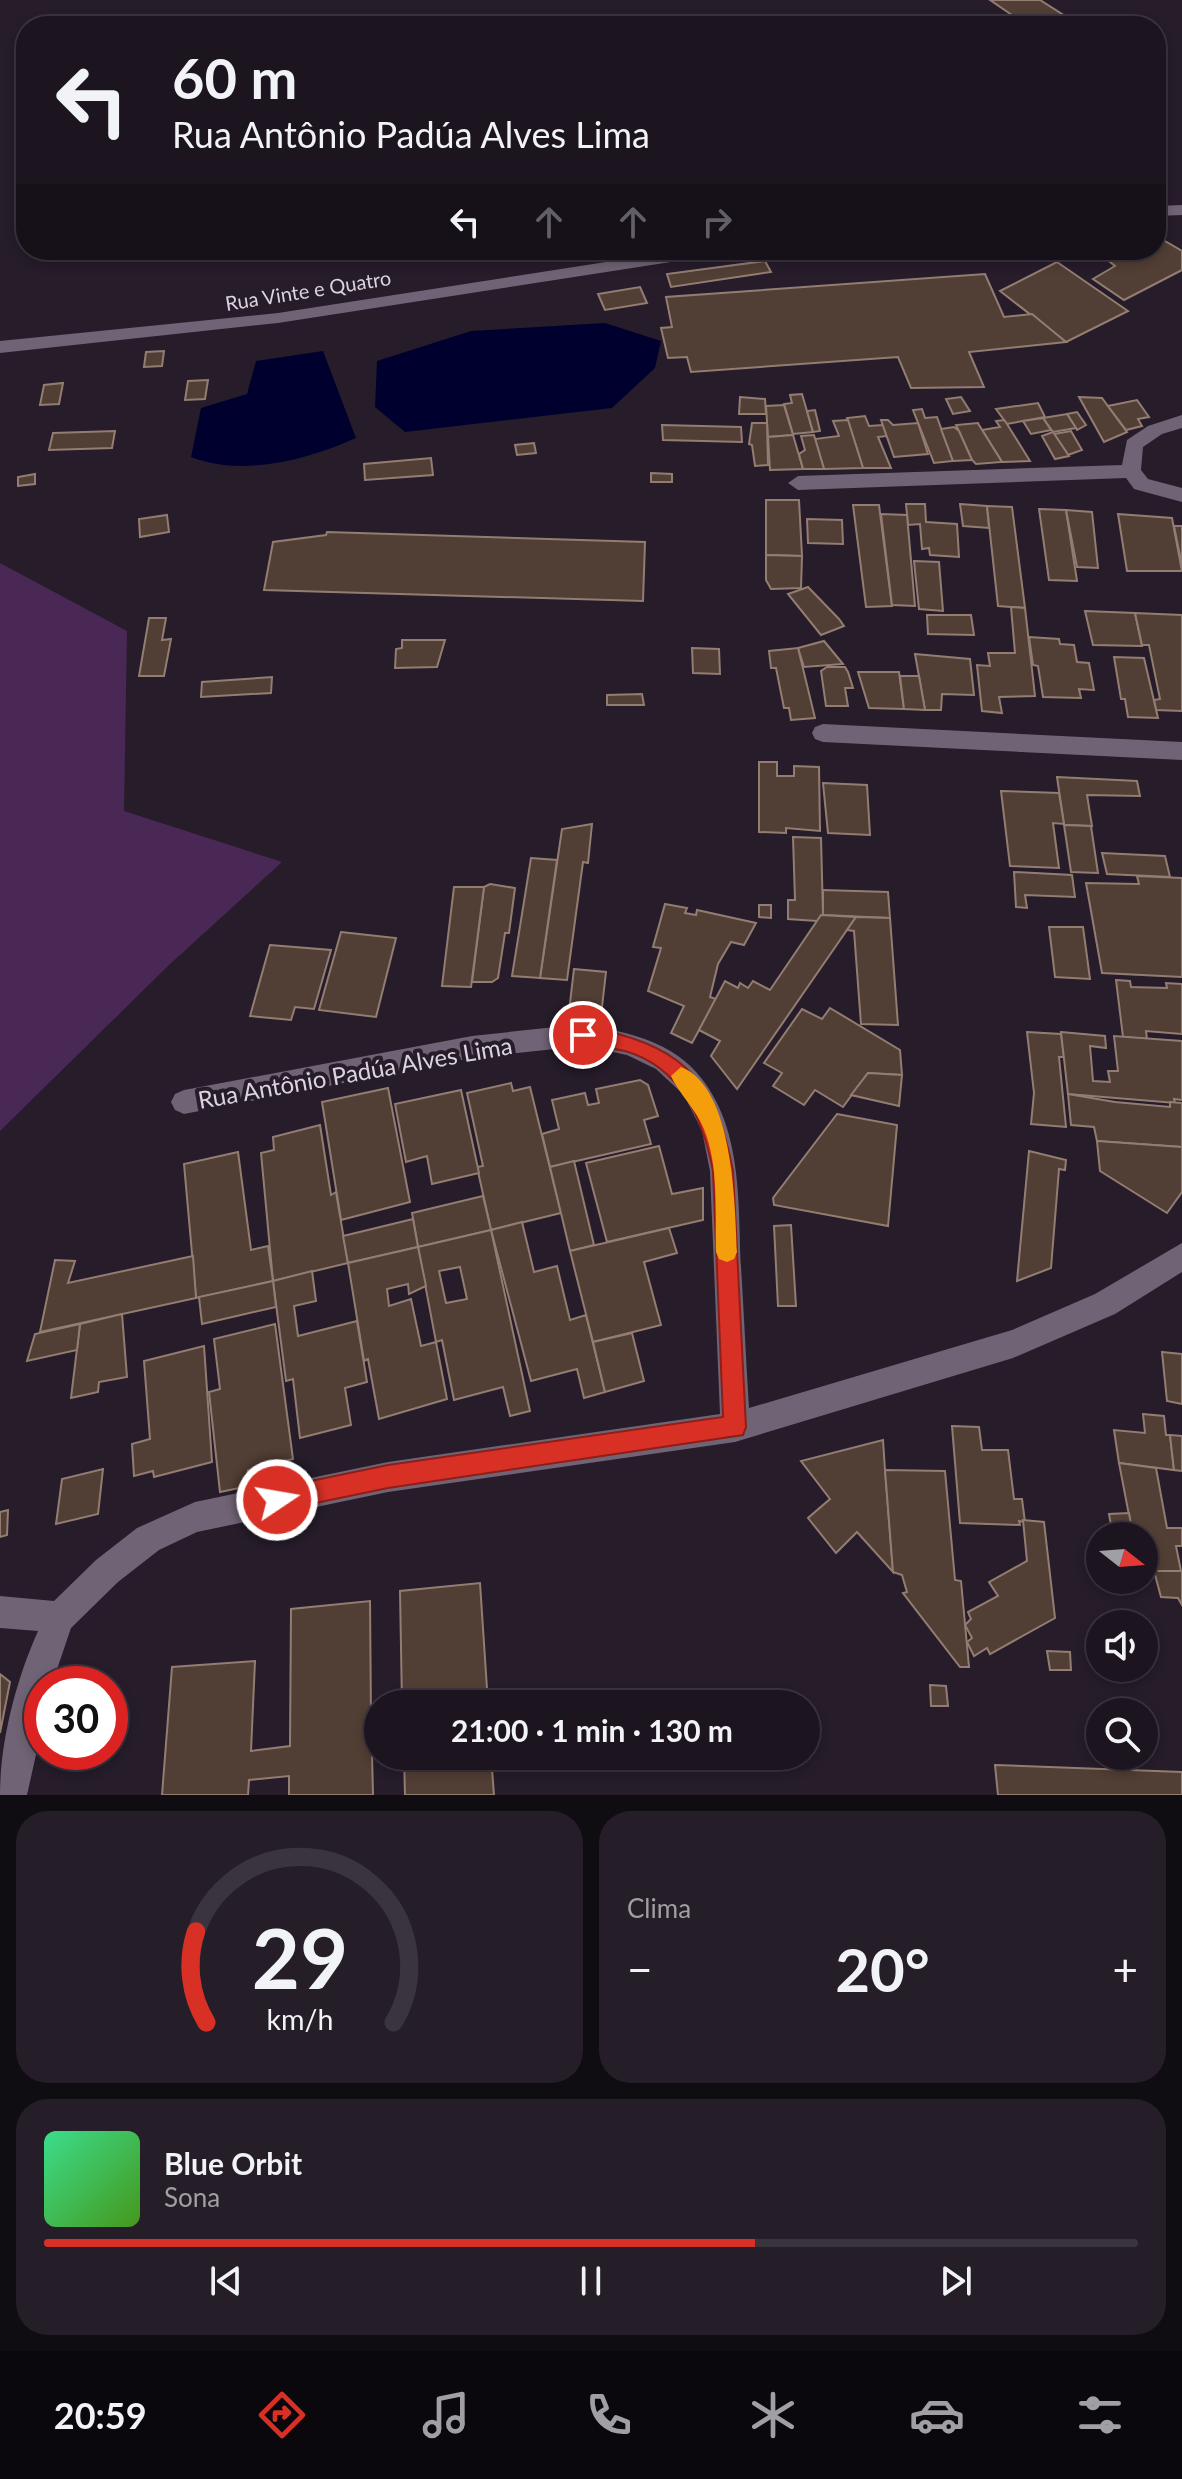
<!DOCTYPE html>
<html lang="pt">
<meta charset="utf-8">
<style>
:root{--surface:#1c1520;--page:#251e29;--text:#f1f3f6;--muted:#a09fa5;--line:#3a343e;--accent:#d93025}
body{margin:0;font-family:Lato,sans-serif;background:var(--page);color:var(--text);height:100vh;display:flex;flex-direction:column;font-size:30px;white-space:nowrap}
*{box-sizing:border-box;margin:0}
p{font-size:26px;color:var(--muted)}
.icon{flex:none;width:44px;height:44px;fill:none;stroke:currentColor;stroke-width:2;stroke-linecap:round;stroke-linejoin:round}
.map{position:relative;height:1795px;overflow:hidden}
.drawer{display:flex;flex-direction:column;gap:16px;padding:16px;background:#0f0c12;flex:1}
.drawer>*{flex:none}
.top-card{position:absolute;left:16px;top:16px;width:1150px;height:244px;border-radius:32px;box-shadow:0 4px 12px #0003,0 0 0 2px var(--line);background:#1c1520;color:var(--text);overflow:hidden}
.needle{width:52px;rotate:107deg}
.controls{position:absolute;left:1086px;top:1522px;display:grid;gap:16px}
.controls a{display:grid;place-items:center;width:72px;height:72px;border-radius:50%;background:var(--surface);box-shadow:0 4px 12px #0003,0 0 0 2px var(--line);font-size:40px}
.speed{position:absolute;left:24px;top:1666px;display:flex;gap:16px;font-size:40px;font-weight:700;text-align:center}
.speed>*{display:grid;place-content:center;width:104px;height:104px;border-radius:50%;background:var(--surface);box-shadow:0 4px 12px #0003,0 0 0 2px var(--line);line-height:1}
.speed .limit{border:12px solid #d22;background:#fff;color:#111}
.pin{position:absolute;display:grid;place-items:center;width:68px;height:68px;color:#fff;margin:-34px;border:4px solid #fff;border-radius:50%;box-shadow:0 2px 8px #0007}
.me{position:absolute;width:88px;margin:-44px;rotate:78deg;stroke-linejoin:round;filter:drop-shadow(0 0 6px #0008)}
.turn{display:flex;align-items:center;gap:28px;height:168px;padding:0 24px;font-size:36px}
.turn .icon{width:104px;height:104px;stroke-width:2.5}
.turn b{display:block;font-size:56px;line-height:68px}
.lanes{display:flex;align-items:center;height:76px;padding:0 24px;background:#0003;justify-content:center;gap:40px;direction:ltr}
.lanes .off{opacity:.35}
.big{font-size:60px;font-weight:700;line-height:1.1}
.drawer .widget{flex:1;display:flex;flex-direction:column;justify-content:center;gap:12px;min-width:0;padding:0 28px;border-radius:32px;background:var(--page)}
.drawer .dial{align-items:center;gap:0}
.dial svg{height:208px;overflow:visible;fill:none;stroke:var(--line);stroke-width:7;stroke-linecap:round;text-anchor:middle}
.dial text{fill:var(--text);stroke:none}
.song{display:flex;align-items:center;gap:24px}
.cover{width:96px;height:96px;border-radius:12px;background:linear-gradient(135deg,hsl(150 70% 55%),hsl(100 70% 35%))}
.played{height:8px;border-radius:4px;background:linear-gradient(90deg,var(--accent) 65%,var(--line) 65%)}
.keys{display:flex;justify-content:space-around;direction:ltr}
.heat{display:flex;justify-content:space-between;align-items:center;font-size:44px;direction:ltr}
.drawer .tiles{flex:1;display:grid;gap:16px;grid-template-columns:1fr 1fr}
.widget:last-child{grid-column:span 2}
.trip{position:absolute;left:364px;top:1690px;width:456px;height:80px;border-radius:40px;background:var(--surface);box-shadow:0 4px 12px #0003,0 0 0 2px var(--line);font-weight:700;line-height:80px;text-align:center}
.tab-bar{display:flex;height:128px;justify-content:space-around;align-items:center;background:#0b080d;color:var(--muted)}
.tab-bar .icon{width:56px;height:56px}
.tab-bar .current{color:var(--accent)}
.tab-bar b{font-size:36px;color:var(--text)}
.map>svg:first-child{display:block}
</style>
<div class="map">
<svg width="1182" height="1795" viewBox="0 0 1182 1795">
<rect width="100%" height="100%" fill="#261c2a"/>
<path fill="#4a2856" d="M0 563 127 631 124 811 282 862 169 965 0 1131Z"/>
<g fill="#00002e">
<path d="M605 323 661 341 655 368 612 408 405 432 375 407 377 361 471 331Z"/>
<path d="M323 351 356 438C307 460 242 477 191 457L201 408 247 394 256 361Z"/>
</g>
<g fill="#513e34" stroke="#937d73" stroke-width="2" fill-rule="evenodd">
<path d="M990 0H1040L1062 14 1028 26Z"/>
<path d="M1165 241 1182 251V270L1124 300 1093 279 1115 266 1100 254 1109 250H1156V243Z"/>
<path d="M765 261 771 272 671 287 667 274Z"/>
<path d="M1057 262 1128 311 1066 342 1000 291Z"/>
<path d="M985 274 1004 317 1032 314 1066 342 969 352 984 387 911 388 898 357 691 372 687 357 668 358 661 328 672 327 666 297Z"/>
<path d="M640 287 647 303 605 310 598 294Z"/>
<path d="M164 351 162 366 144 367 146 352Z"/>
<path d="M208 380 205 399 185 400 188 381Z"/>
<path d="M63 383 59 404 40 405 44 385Z"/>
<path d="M802 394 813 432 793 434 784 404 792 403 790 395Z"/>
<path d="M740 397 765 399 766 414H739Z"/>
<path d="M961 397 970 411 953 414 946 399Z"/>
<path d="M1079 397 1102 398 1127 432 1104 442Z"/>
<path d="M1137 400 1149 417 1138 419 1142 426 1126 430 1108 406Z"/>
<path d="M1038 403 1045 417 1007 424 996 409Z"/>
<path d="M784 405 793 435 768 437 766 406Z"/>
<path d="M922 409 925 418 937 417 953 461 934 463 913 410Z"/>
<path d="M815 410 820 431 813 432 807 411Z"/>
<path d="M1077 412 1086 425 1077 430 1067 414Z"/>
<path d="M1067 414 1076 428 1053 432 1043 418Z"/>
<path d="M865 416 869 426 883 425 887 436 878 437 891 468H863L847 418Z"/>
<path d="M1043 418 1051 430 1031 434 1023 421Z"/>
<path d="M848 420 863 468 824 469 815 439 839 436 833 421Z"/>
<path d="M881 420H888L893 425 918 423 928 454 894 457Z"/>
<path d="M1004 420 1007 424 1030 461 1002 462 982 430 1000 427 996 421Z"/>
<path d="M752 423H767L768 465 755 466 752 445 749 444Z"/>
<path d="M978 423 979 425 1002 462 976 464 972 460 956 425Z"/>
<path d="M662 425 741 427 742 442 663 440Z"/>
<path d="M954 427 959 431 972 460 953 461 941 429Z"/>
<path d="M115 431 112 448 49 450 53 433Z"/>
<path d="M1071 431 1082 450 1068 455 1054 434Z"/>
<path d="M1053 432 1069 456 1055 459 1042 436Z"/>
<path d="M793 435 803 469 770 470 768 437Z"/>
<path d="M814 435 824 469H803L799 454 805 450 801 436Z"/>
<path d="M534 443 536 453 517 455 515 445Z"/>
<path d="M431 458 433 475 365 480 364 464Z"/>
<path d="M651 473 672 474V482H651Z"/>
<path d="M35 474V484L18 486V477Z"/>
<path d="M766 500H799L802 556 766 555Z"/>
<path d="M906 504H925L926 522 957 524 959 557 930 555 929 548 922 549 920 524 908 525Z"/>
<path d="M960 504 987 506 989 528 963 526Z"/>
<path d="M853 505H879L892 606 866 607Z"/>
<path d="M987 506 1012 507 1025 608 998 606Z"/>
<path d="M1039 509 1066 510 1077 581 1049 580Z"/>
<path d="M1066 510 1092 512 1098 568 1077 567Z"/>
<path d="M881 514 907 515 915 606 892 605Z"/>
<path d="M1118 514 1172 518 1182 571H1127Z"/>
<path d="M167 515 169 532 140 537 139 519Z"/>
<path d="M807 519 842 520 843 544 808 543Z"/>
<path d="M1174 526H1182V565L1177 541Z"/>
<path d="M327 532 645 542 643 601 264 590 273 542 326 535Z"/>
<path d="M766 555 802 556 801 588 771 589 766 580Z"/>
<path d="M914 561 939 562 943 611 919 609Z"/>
<path d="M808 587 839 619 844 626 821 635 788 594Z"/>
<path d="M1011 607 1025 608 1035 696 999 697 1002 713 982 711 977 665 990 666 988 653H1015Z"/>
<path d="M1085 611 1135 613 1142 646 1093 645Z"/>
<path d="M1135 613 1182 615V711L1156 710 1154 700 1160 699 1149 645H1142Z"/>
<path d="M927 615H971L974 635 928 634Z"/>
<path d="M149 618H166L162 640 171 639 164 676H139Z"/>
<path d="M1029 637 1059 639 1060 644 1074 645 1077 662 1089 663 1094 690 1079 689 1081 698 1043 697 1038 666 1033 665Z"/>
<path d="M402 640H445L437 667 395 668 396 649 402 648Z"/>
<path d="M824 641 843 664 804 667 798 648Z"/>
<path d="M692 648 719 649 720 674 693 673Z"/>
<path d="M798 648 815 718 791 720 789 708H784L776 668H771L769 651Z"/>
<path d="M915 654 970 659 974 695 942 694 941 710H925Z"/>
<path d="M1114 657 1144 658 1158 718 1128 717 1125 699H1121Z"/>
<path d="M827 667H845L848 672 853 688H845L848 706H826L821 671Z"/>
<path d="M858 672H899L904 709 869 708Z"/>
<path d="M900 676H919L925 710 904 709Z"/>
<path d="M272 677 271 693 201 697 202 682Z"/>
<path d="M642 694 644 705H607V695Z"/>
<path d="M759 762H777V776H794V766L819 767 820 831 786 828V833L759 832Z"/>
<path d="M1057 777 1137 781 1140 796 1087 795 1092 826 1064 825Z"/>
<path d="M823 783 867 785 870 835 828 833Z"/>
<path d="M1001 791 1059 793 1064 824 1053 823 1059 868 1010 866Z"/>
<path d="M592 824 588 863 583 862 567 980 540 978 562 829Z"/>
<path d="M1064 825 1091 826 1098 873 1071 872Z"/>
<path d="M793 837 821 838 823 915 817 921 788 919V900H795Z"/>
<path d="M1102 853 1165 856 1170 877 1107 874Z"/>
<path d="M531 858 557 860 540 978 512 976Z"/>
<path d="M1014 872 1072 875 1075 897 1025 895 1027 908 1016 907Z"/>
<path d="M1137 876 1182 878V977L1102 973 1086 883 1139 884Z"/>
<path d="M490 884 515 888 509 933H505L498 978 492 982H472L484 887Z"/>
<path d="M454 887H484L471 987 442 986Z"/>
<path d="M823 890 888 892 890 918 823 915Z"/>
<path d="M665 904 687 908 685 913 696 915 697 910 756 923 744 945 731 942 718 964 710 997 716 999 692 1043 671 1033 684 1006 648 991 661 948 653 947Z"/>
<path d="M759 905H771V918L759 917Z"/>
<path d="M821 915 856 917 737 1089 711 1056 720 1041 699 1030 725 981 738 988 740 983 748 988 753 981 770 990Z"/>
<path d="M856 917 890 918 898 1025 861 1024 854 931 847 930Z"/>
<path d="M1049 927H1083L1090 979 1055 977Z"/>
<path d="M341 932 396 938 376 1017 319 1010Z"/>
<path d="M270 945 331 950 314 1009 295 1007 291 1020 250 1016Z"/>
<path d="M574 969 606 972 602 1007 570 1003Z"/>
<path d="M1116 980 1130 981 1131 987 1167 988 1166 983 1182 984V1034L1146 1031 1147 1039 1123 1037Z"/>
<path d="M830 1008 900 1050 902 1075 868 1073 843 1107 815 1090 804 1105 773 1086 782 1073 764 1063 802 1009 822 1019Z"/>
<path d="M1027 1032 1061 1034 1064 1057H1059L1066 1127 1031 1124 1034 1093Z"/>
<path d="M1061 1032 1105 1036 1106 1048 1090 1046 1093 1081 1110 1082 1108 1071H1118L1114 1036 1182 1041V1100L1174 1099 1175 1103 1068 1094Z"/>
<path d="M868 1073 902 1075 899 1106 851 1095Z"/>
<path d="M640 1080 648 1085 658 1116 644 1120 651 1144 550 1167 542 1134 559 1129 552 1100 585 1093 588 1105 599 1103 596 1089Z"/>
<path d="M511 1083 513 1091 530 1087 561 1213 491 1230 477 1167 483 1166 467 1093Z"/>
<path d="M388 1088 410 1202 341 1220 322 1102Z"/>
<path d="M461 1090 479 1173 432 1184 427 1156 406 1162 395 1104Z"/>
<path d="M1068 1094 1115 1102 1170 1107V1102L1182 1103V1147L1097 1141 1094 1127 1071 1125Z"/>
<path d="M837 1114 897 1125 888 1226 774 1205 773 1198Z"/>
<path d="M320 1125 331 1195 336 1192 348 1263 273 1281 261 1153 274 1150 273 1137Z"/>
<path d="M1097 1141 1182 1147V1192L1167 1213 1100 1171Z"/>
<path d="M659 1146 672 1194 703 1188V1220L607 1242 586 1163Z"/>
<path d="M1029 1151 1066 1160 1065 1170 1059 1169 1051 1268 1017 1281Z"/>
<path d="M238 1152 251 1250 268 1246 273 1281 196 1298 184 1164Z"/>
<path d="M574 1161 594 1245 570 1251 550 1167Z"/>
<path d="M483 1196 491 1230 418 1247 412 1213Z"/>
<path d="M413 1219 418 1247 348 1263 343 1236Z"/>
<path d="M522 1222 534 1272 557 1266 570 1320 586 1315 605 1392 584 1398 577 1369 531 1381 491 1230Z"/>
<path d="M791 1225 796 1306H778L774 1226Z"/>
<path d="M669 1228 677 1253 644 1262 661 1325 593 1342 570 1251Z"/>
<path d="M491 1230 530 1411 510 1416 503 1387 454 1400 442 1340 436 1342 418 1247ZM460 1267 467 1299 446 1303 439 1271Z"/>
<path d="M418 1247 426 1286 409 1294 408 1284 387 1289 389 1306 411 1299 421 1346 436 1342 447 1399 379 1419 368 1359 364 1361 348 1263Z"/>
<path d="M193 1256 196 1298 40 1332 55 1260 75 1261 68 1283Z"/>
<path d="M312 1271 316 1301 294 1306 298 1336 357 1321 367 1382 345 1388 351 1425 300 1438 293 1379 286 1381 273 1281Z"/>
<path d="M273 1281 276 1307 202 1324 199 1297Z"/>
<path d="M122 1314 127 1377 99 1382 98 1392 71 1398 80 1324Z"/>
<path d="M80 1324 77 1350 27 1361 35 1334Z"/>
<path d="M275 1324 293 1459 248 1470 249 1486 220 1492 209 1392 220 1389 214 1339Z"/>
<path d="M632 1333 644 1381 605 1392 593 1342Z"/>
<path d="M204 1346 212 1462 154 1477 153 1471 134 1476 132 1444 150 1439 144 1361Z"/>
<path d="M1162 1352 1182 1354V1404L1167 1401Z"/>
<path d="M1143 1414 1164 1416 1166 1435H1170L1174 1470 1119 1463 1114 1430 1145 1433Z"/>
<path d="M952 1426 979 1427 982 1450H1008L1014 1499H1022L1025 1522 1019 1521 1020 1525 960 1523Z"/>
<path d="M1170 1435 1182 1436V1471L1174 1470Z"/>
<path d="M883 1440 885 1470 893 1572 857 1532 836 1553 808 1518 830 1499 801 1461Z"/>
<path d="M1119 1463 1156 1468 1167 1528H1182V1546H1176L1181 1571 1144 1572V1536H1133Z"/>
<path d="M103 1469 98 1514 56 1524 62 1479Z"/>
<path d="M885 1470 945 1471 955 1580 961 1581 969 1667H960L903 1593 907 1592 902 1575 893 1572Z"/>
<path d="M8 1510 7 1535 0 1537V1512Z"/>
<path d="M1129 1513 1133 1536H1113L1109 1514Z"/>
<path d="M1023 1520 1044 1522 1055 1618 990 1654 987 1648 974 1656 967 1642 972 1638 965 1625 971 1619 968 1612 998 1596 989 1582 1027 1561Z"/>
<path d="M1154 1571H1182V1605L1178 1598 1161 1597Z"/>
<path d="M480 1583 488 1704H402L400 1591Z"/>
<path d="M370 1601 371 1720 378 1719V1753L372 1754 373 1795H289V1776L249 1780 248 1795H162L172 1667 255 1661 251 1751 290 1746 291 1609Z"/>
<path d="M1047 1651 1070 1652 1071 1670H1050Z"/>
<path d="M0 1674 10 1682 0 1733Z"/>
<path d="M930 1685 946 1686 948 1706H931Z"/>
<path d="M404 1756H491L494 1795H405Z"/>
<path d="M995 1765 1182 1772V1795H998Z"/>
</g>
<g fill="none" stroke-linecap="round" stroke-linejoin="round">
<g fill="#706375" fill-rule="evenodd">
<path d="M1182 205V215L1156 216V206Z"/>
<path d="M683 250H725L716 255 278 323 0 353V341L278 313Z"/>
<path d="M1182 415V428L1162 434 1143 447 1141 470 1148 479 1182 488V502L1134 489 1126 478 798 490 788 483 798 476 1122 465 1127 440 1148 426Z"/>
<path d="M823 724 1182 742V760L823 742 815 739 812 733 815 727Z"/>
<path d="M583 1024C627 1032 673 1041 702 1079 743 1132 738 1205 741 1267 744 1314 746 1361 749 1408L1012 1330 1095 1294 1182 1243V1272L1115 1314 1013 1358 735 1442 388 1492 197 1532 159 1550 118 1582 71 1628 52 1684H42V1728L27 1795H0C0 1742 16 1680 38 1631L0 1628V1596L54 1601 96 1560 137 1528 195 1502 388 1462 720 1414 710 1171 702 1131 684 1095 656 1069 627 1055 583 1046 472 1058 184 1114 175 1110 171 1102 175 1094 184 1090 472 1036Z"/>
</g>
</g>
<path fill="#d93025" stroke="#8d1f18" stroke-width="2" d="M583 1026C678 1044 714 1073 733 1171L746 1427 743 1435 388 1488 277 1511 269 1508 266 1500 269 1491 277 1488 388 1465 723 1417 713 1171C703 1119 681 1067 625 1051 609 1047 592 1046 576 1041L573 1035 576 1029Z"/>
<path fill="#f59e0b" d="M681 1067C734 1087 735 1206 737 1252L734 1259 727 1262 719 1259 716 1252C715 1213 719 1165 704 1129 696 1109 679 1094 671 1076Z"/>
<g text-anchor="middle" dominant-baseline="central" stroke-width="8" stroke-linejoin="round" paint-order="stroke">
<g font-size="20" fill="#dbd3dd" stroke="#261c2a">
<text transform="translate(308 290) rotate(-9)">Rua Vinte e Quatro</text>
</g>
<g font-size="24" fill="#dbd3dd" stroke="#261c2a">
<text transform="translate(355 1072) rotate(-10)">Rua Antônio Padúa Alves Lima</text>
</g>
</g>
</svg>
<div class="controls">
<a><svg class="needle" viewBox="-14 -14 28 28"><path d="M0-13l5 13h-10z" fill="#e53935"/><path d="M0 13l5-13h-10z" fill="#a09fa5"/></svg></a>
<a><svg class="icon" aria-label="sound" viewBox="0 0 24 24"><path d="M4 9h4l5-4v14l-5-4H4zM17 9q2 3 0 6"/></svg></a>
<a><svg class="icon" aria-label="search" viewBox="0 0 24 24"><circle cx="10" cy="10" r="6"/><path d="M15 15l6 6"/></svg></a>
</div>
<div class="speed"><div class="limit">30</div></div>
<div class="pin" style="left:583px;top:1035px;background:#d93025"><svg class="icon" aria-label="arrive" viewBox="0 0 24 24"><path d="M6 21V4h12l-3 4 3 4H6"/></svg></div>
<svg class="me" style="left:277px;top:1500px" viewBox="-20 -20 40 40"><circle r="17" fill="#d93025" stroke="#fff" stroke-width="3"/><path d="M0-11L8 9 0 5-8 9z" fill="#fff"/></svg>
<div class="trip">21:00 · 1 min · 130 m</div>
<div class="top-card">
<div class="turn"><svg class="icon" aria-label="left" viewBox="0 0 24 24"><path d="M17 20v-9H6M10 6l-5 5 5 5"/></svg><div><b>60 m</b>Rua Antônio Padúa Alves Lima</div></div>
<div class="lanes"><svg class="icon" aria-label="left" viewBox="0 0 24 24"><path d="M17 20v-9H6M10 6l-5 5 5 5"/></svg><svg class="icon off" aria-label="ahead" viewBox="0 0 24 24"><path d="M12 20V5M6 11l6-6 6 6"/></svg><svg class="icon off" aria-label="ahead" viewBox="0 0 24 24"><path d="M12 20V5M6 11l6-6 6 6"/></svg><svg class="icon off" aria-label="right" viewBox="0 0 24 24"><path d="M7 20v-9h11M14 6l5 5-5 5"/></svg></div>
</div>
</div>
<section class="drawer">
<div class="tiles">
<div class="widget dial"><svg viewBox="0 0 100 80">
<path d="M14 69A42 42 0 1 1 86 69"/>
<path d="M14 69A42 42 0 0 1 10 34" stroke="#d93025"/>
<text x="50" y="56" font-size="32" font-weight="700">29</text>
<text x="50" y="72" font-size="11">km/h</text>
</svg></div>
<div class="widget"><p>Clima</p>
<div class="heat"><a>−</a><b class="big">20°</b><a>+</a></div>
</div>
<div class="widget">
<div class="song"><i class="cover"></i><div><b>Blue Orbit</b><p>Sona</p></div></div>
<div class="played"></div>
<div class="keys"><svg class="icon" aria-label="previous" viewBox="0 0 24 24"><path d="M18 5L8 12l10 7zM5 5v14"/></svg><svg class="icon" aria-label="pause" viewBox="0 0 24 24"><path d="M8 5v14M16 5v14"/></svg><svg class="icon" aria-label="next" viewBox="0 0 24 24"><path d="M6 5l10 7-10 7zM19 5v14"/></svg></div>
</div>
</div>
</section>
<nav class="tab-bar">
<b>20:59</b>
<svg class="icon current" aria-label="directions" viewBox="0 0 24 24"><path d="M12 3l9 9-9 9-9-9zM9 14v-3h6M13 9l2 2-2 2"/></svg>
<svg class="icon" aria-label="music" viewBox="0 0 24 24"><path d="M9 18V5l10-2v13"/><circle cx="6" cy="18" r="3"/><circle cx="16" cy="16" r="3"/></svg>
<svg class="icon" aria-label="phone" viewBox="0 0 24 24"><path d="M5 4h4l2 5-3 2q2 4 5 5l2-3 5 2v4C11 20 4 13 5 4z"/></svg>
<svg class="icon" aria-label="climate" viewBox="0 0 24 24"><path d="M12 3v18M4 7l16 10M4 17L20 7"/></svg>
<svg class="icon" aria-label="car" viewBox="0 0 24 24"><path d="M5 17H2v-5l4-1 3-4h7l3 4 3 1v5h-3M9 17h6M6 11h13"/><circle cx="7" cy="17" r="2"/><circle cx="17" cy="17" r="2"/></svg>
<svg class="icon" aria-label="filters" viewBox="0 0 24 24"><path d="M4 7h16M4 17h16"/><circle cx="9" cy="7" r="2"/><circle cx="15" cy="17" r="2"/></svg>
</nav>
